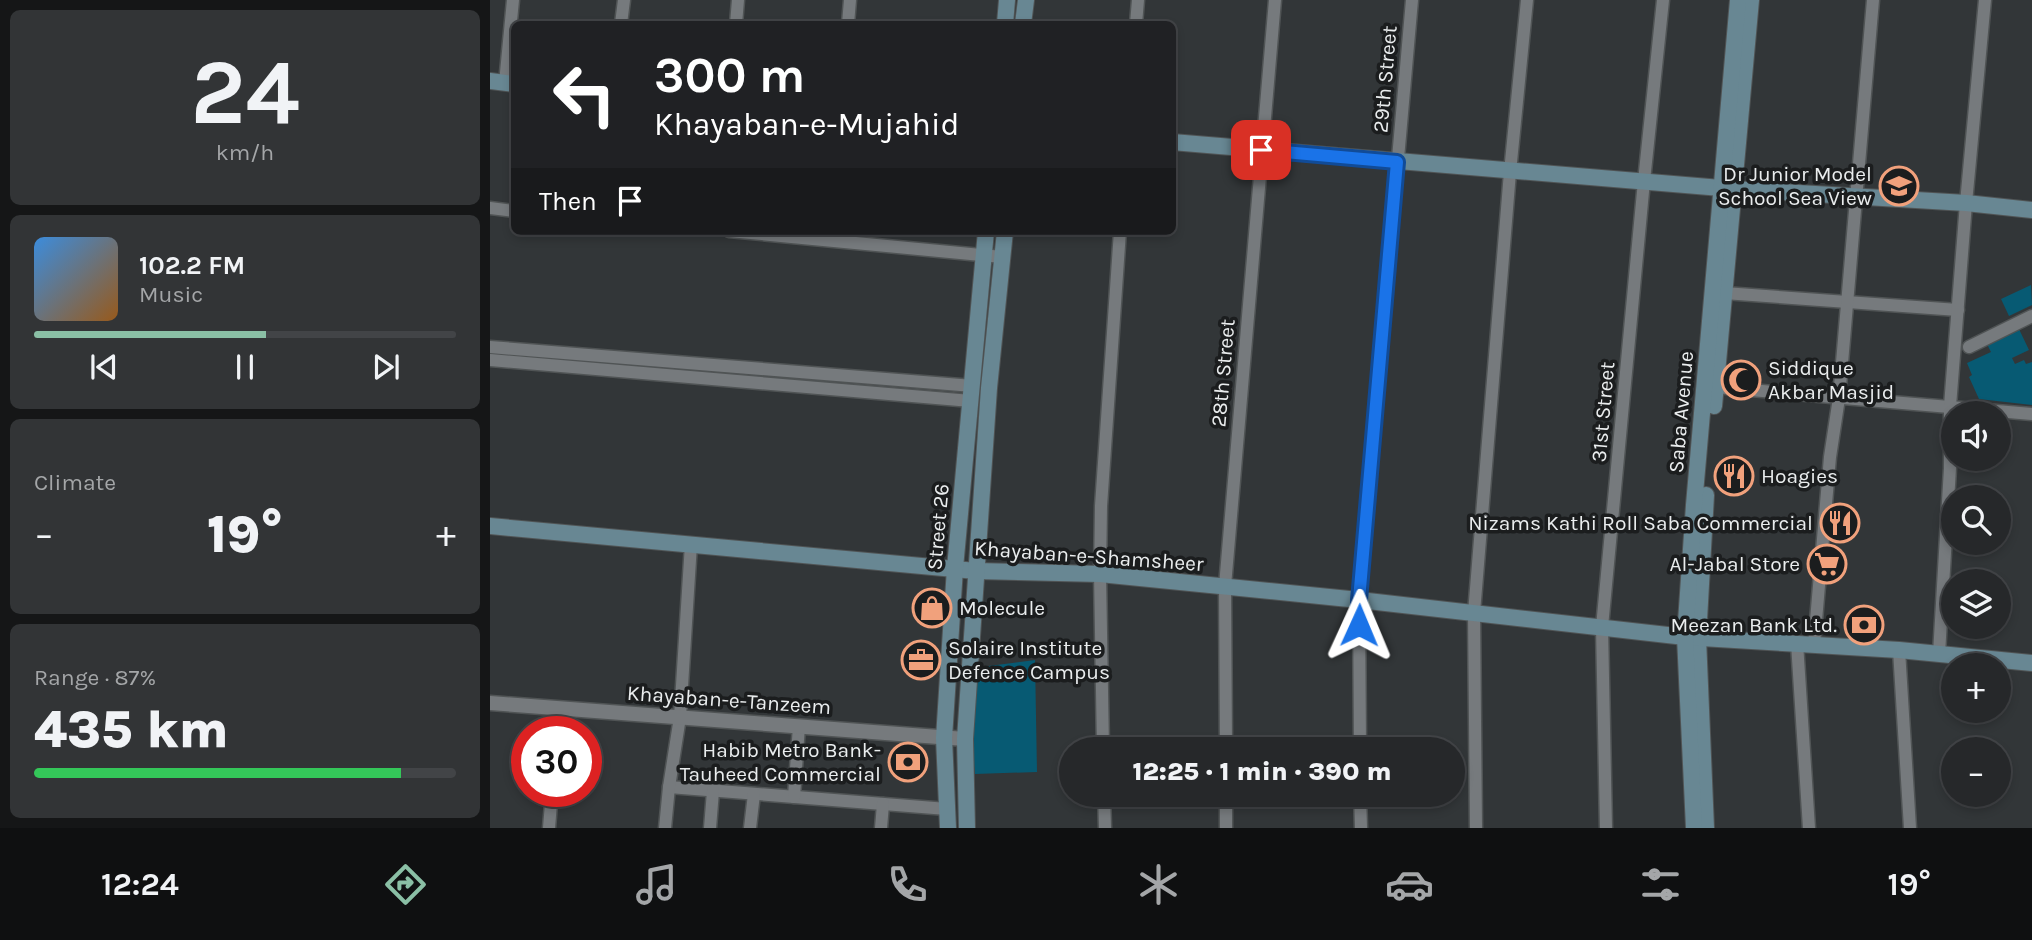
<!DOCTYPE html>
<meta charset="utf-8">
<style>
:root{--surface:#26282a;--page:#323436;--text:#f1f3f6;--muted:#a4a6a8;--line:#424447;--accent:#8abfa5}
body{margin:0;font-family:Karla,sans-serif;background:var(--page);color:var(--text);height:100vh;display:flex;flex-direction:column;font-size:26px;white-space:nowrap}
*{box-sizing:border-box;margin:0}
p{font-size:23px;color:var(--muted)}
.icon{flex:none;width:38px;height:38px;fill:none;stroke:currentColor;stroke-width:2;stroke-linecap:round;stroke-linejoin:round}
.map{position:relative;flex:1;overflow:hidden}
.side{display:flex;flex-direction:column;gap:10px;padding:10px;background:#151617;width:490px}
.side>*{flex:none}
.guide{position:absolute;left:21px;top:21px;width:665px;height:214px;border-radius:10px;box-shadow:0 4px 10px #0003,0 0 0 2px var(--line);background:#202124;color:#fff;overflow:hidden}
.tools{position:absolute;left:1451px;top:401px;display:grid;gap:14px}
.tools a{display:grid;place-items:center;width:70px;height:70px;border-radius:50%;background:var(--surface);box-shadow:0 4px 10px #0003,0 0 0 2px var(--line);font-size:35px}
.speed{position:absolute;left:21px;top:716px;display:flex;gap:14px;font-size:35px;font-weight:700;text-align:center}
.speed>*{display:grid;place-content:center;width:91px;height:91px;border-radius:50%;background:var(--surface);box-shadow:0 4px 10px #0003,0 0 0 2px var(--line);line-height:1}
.speed .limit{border:10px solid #d22;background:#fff;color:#111}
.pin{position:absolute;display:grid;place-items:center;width:60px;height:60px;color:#fff;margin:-30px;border-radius:14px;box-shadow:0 4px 10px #0006}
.me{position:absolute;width:77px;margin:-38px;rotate:1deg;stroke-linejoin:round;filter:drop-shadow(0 0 5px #0008)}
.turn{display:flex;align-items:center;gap:24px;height:147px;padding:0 28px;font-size:32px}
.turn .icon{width:91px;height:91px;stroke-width:2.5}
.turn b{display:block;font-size:49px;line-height:60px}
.then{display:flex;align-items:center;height:66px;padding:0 28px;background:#0003;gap:14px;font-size:26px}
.big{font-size:52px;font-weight:800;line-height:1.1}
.side .tile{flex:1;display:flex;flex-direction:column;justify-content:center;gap:10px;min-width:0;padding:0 24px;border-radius:10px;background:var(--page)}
.side .dial{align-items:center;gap:0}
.dial b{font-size:91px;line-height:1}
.song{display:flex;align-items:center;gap:21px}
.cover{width:84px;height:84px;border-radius:10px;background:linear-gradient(135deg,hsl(210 70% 55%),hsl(30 70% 35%))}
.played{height:7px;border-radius:4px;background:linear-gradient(90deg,var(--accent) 55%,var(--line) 55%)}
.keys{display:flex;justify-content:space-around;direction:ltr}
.heat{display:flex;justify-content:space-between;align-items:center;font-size:38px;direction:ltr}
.charge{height:10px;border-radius:5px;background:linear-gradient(90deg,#34c759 87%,var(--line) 0)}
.trip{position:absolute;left:569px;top:737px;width:406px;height:70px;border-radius:35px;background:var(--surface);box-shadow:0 4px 10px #0003,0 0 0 2px var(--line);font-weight:800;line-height:70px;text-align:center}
.tabs{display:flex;height:112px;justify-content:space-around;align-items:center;background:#0f1011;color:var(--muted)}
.tabs .icon{width:49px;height:49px}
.tabs .current{color:var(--accent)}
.tabs b{font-size:32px;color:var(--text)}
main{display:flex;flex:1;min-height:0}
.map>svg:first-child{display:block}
</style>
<main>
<section class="side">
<div class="tile dial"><b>24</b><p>km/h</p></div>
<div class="tile">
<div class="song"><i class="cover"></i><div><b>102.2 FM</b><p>Music</p></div></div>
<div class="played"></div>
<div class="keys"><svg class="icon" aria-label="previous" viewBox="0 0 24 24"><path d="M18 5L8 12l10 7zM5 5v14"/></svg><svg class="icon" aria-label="pause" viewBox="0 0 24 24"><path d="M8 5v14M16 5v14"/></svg><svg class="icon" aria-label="next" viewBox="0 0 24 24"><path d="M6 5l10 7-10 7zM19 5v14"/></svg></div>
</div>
<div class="tile"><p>Climate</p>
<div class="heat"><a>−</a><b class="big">19°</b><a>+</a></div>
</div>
<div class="tile"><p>Range · 87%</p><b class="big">435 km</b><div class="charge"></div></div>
</section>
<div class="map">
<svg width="1542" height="828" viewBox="0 0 1542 828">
<rect width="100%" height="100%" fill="#323638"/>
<g fill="#075a73">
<path d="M1541 285 1542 305 1519 316 1511 299Z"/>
<path d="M1528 327 1539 350 1522 358 1525 364 1534 360 1536 364 1542 362V405L1489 399 1479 377 1482 375 1477 363 1501 352 1496 342Z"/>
<path d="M545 660 547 772 485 774 481 736 483 668Z"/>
</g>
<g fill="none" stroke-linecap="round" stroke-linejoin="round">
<defs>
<g id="minor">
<path d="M131 24 134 0"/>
<path d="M246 24 248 0"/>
<path d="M358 24 360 0"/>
<path d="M646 24 648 0"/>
<path d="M15 83 23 0"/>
<path d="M0 208 24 211"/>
<path d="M239 231 512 257"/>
<path d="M1234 293 1468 310"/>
<path d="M0 347 483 386"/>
<path d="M1479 347 1542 316"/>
<path d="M0 360 481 401"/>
<path d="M1225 387 1542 414"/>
<path d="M1307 643 1319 828"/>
<path d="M1324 644 1340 457 1349 398 1383 0"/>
<path d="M1409 650 1420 828"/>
<path d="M1449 654 1460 468V406L1476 203 1495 0"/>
<path d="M67 732 68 708"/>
<path d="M613 749 610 574 611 506 630 231"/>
<path d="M736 749 735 586 785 0"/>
<path d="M870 749 869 600 922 0"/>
<path d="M179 787 457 809"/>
<path d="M614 794 615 828"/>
<path d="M736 794V828"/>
<path d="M870 794 871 828"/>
<path d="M304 797 309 726"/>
<path d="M59 828 62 791"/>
<path d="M175 828 179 787 190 717 201 544"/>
<path d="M220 828 223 791"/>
<path d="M260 828 264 794"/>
<path d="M391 828 393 804"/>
<path d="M986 828 984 613 1020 172 1037 0"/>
<path d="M1116 828 1112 627 1154 181 1173 0"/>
</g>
<path id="tertiary" d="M0 703 475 739"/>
<g id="secondary">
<path d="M515 24 517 0"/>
<path d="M533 24 536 0"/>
<path d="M0 81 24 84"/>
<path d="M682 142 1243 189 1476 203 1542 210"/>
<path d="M1224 406 1261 0"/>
<path d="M1216 495 1208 638 1216 828"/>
<path d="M0 526 486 571 610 574 869 600 1195 637 1409 650 1542 663"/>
<path d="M458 828 454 738 465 568 496 231"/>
<path d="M477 828 475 739 499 388 515 231"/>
<path d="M1204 828 1195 637 1204 505 1248 0"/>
</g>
</defs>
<use href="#minor" stroke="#505455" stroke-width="15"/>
<use href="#tertiary" stroke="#505455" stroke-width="17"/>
<use href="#secondary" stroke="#505455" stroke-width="18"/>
<use href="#minor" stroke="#767a7d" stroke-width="12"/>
<use href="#tertiary" stroke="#767a7d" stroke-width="14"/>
<use href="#secondary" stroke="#688793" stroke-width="16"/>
</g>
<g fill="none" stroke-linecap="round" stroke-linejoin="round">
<defs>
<path id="route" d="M771 150 907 162 869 600V625"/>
</defs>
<use href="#route" stroke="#114b97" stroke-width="18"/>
<use href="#route" stroke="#1a73e8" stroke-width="12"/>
</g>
<defs>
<symbol id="school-ring" viewBox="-11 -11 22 22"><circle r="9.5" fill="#1b1d1e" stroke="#f1a17c" stroke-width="1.5"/><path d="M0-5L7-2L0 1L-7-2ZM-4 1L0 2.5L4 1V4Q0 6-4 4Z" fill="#f1a17c"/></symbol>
<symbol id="mosque-ring" viewBox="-11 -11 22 22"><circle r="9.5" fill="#1b1d1e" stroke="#f1a17c" stroke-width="1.5"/><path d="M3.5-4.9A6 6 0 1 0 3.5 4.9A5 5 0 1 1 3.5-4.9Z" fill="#f1a17c"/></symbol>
<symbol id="restaurant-ring" viewBox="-11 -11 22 22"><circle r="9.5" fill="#1b1d1e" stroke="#f1a17c" stroke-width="1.5"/><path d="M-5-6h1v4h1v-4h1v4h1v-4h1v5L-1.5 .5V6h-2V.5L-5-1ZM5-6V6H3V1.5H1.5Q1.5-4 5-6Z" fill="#f1a17c"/></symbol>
<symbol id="supermarket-ring" viewBox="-11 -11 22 22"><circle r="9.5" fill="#1b1d1e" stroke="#f1a17c" stroke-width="1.5"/><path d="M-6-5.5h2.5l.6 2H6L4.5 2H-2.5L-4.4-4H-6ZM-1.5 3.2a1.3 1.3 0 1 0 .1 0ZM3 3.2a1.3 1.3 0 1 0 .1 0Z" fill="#f1a17c"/></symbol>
<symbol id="shop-ring" viewBox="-11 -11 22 22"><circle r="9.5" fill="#1b1d1e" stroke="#f1a17c" stroke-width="1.5"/><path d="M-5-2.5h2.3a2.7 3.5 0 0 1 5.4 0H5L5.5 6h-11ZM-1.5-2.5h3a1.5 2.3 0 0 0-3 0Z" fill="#f1a17c"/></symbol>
<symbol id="bank-ring" viewBox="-11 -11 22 22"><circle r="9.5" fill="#1b1d1e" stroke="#f1a17c" stroke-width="1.5"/><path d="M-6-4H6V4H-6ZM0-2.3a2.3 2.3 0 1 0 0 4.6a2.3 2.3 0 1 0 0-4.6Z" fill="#f1a17c"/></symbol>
<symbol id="office-ring" viewBox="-11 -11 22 22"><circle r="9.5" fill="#1b1d1e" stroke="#f1a17c" stroke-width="1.5"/><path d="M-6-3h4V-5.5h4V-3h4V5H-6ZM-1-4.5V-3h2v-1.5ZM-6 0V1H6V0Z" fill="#f1a17c"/></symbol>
</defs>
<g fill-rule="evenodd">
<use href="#school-ring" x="1387" y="164" width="44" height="44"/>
<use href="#mosque-ring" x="1229" y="358" width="44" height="44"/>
<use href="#restaurant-ring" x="1222" y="454" width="44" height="44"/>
<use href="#restaurant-ring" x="1328" y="501" width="44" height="44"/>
<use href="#supermarket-ring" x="1315" y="542" width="44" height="44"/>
<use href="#shop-ring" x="420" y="586" width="44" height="44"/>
<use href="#bank-ring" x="1352" y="603" width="44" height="44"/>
<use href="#office-ring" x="409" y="638" width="44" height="44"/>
<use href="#bank-ring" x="396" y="740" width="44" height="44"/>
</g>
<g text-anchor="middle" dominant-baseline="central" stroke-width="7" stroke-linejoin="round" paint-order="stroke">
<g font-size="21" fill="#eaedee" stroke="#1b1d1e">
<text transform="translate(895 79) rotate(-85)">29th Street</text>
<text transform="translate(733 373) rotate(-85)">28th Street</text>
<text transform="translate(1113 412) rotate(-85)">31st Street</text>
<text transform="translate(1191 412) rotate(-85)">Saba Avenue</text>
<text transform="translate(448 527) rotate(-85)">Street 26</text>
<text transform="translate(599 556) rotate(4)">Khayaban-e-Shamsheer</text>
<text transform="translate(239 700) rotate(4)">Khayaban-e-Tanzeem</text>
</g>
<g font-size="21" fill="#eaedee" stroke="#1b1d1e" text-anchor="end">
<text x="1382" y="174">Dr Junior Model<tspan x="1382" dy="24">School Sea View</tspan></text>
<text x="1278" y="368" text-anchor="start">Siddique<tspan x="1278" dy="24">Akbar Masjid</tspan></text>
<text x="1271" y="476" text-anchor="start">Hoagies</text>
<text x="1323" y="523">Nizams Kathi Roll Saba Commercial</text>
<text x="1310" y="564">Al-Jabal Store</text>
<text x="469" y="608" text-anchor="start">Molecule</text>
<text x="1347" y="625">Meezan Bank Ltd.</text>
<text x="458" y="648" text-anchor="start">Solaire Institute<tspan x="458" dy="24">Defence Campus</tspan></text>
<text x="391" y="750">Habib Metro Bank-<tspan x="391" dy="24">Tauheed Commercial</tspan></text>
</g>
</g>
</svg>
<div class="tools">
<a><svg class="icon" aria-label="sound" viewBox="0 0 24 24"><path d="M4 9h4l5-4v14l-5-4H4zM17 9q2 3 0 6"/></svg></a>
<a><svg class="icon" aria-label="search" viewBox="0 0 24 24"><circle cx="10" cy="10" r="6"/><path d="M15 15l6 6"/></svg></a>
<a><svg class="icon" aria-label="layers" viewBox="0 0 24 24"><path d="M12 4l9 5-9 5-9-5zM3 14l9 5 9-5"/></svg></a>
<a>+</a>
<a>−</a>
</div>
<div class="speed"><div class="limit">30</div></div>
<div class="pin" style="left:771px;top:150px;background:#d93025"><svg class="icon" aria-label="arrive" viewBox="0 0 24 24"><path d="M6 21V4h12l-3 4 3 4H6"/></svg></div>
<svg class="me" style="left:869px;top:625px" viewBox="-20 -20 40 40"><path d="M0-17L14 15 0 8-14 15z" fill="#1a73e8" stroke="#fff" stroke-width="4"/></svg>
<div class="trip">12:25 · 1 min · 390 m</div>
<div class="guide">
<div class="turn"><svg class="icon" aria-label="left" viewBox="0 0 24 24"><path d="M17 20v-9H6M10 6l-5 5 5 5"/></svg><div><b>300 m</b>Khayaban-e-Mujahid</div></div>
<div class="then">Then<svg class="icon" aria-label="arrive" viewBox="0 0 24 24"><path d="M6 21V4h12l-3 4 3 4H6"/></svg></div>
</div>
</div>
</main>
<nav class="tabs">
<b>12:24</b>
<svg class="icon current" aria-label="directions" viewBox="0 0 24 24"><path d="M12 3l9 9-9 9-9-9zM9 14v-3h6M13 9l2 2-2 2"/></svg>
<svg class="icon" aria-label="music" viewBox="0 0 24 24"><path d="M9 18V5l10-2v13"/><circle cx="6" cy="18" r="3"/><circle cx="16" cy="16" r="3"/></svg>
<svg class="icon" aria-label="phone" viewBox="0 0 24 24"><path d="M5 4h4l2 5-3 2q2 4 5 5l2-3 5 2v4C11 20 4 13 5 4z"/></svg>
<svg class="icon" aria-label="climate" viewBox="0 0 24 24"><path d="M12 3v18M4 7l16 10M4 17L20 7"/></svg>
<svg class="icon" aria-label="car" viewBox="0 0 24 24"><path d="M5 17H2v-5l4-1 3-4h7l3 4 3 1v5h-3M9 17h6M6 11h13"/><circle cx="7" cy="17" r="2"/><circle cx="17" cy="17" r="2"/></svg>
<svg class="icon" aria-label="filters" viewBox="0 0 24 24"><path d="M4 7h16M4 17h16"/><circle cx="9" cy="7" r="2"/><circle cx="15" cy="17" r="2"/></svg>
<b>19°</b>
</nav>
